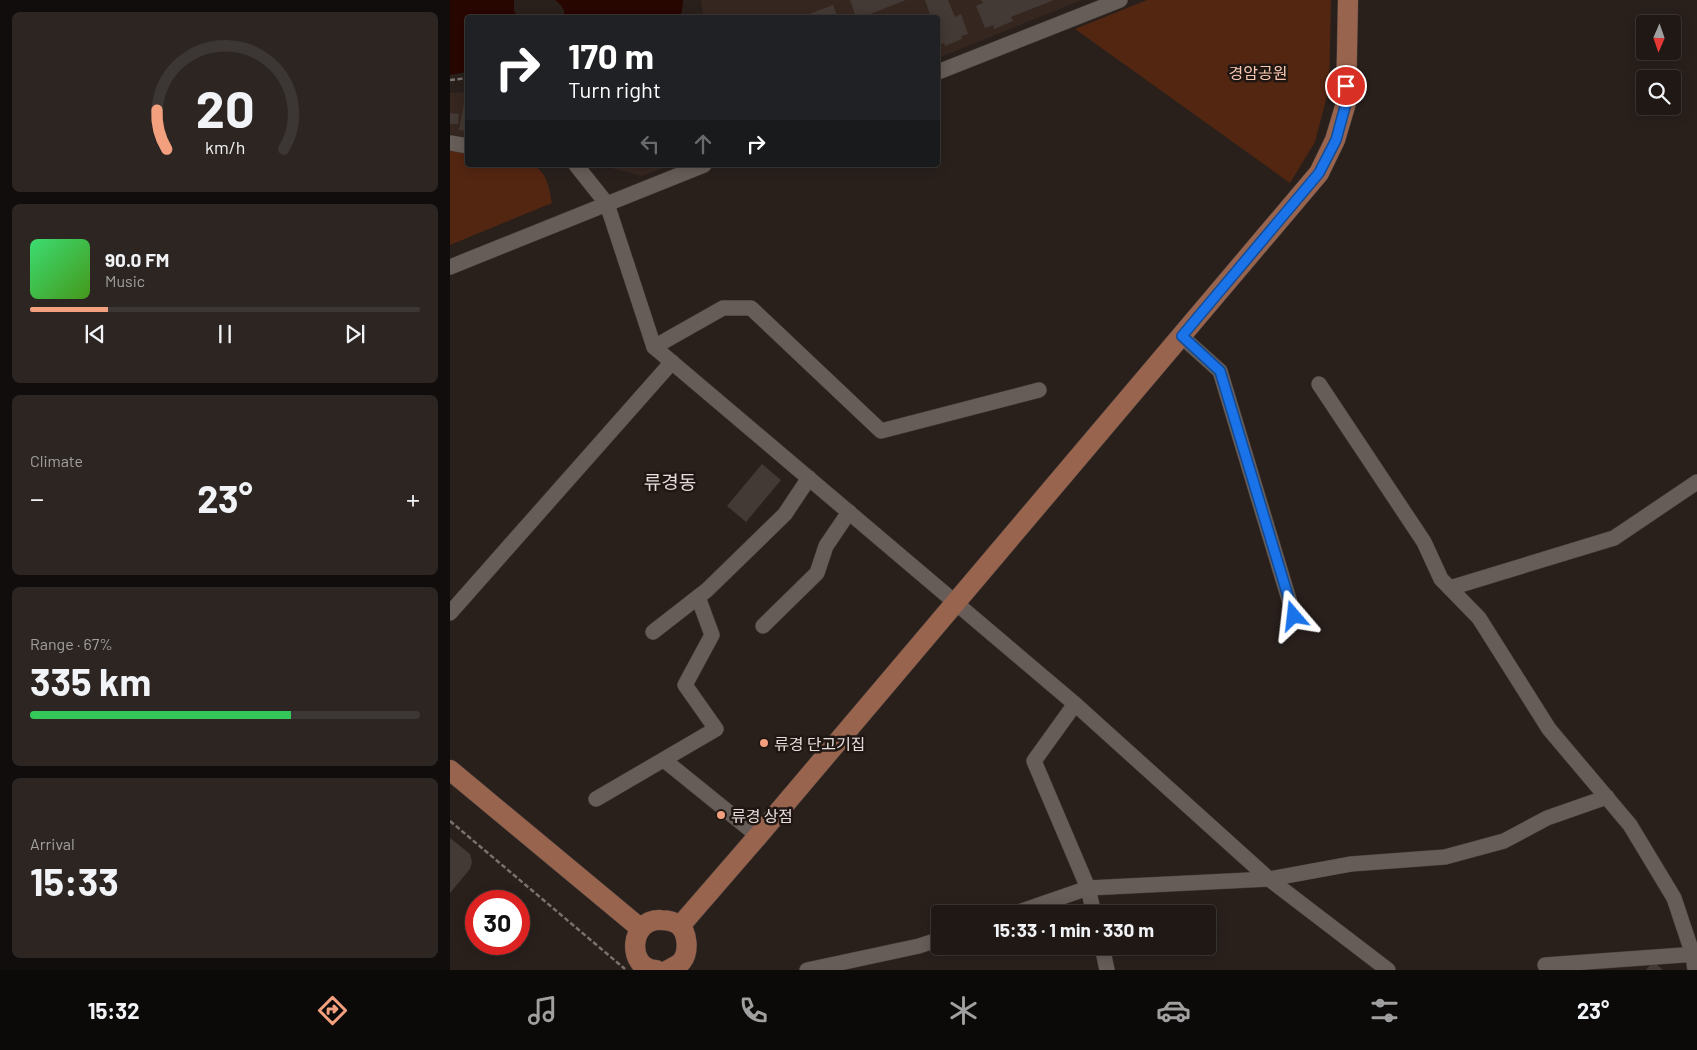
<!DOCTYPE html>
<meta charset="utf-8">
<style>
:root{--surface:#1f1815;--page:#2c2522;--text:#f1f3f6;--muted:#a1a0a0;--line:#3c3734;--accent:#f2a07e}
body{margin:0;font-family:Barlow,"Noto Sans KR",sans-serif;background:var(--page);color:var(--text);height:100vh;display:flex;flex-direction:column;font-size:19px;white-space:nowrap}
*{box-sizing:border-box;margin:0}
p{font-size:16px;color:var(--muted)}
.icon{flex:none;width:28px;height:28px;fill:none;stroke:currentColor;stroke-width:2;stroke-linecap:round;stroke-linejoin:round}
.map{position:relative;flex:1;overflow:hidden}
.panel{display:flex;flex-direction:column;gap:12px;padding:12px;background:#110d0c;width:450px}
.panel>*{flex:none}
.banner{position:absolute;left:15px;top:15px;width:475px;height:152px;border-radius:5px;box-shadow:0 2px 12px #0003,0 0 0 1px var(--line);background:#202124;color:#fff;overflow:hidden}
.needle{width:32px;rotate:182deg}
.controls{position:absolute;left:1186px;top:15px;display:grid;gap:10px}
.controls a{display:grid;place-items:center;width:45px;height:45px;border-radius:5px;background:var(--surface);box-shadow:0 2px 12px #0003,0 0 0 1px var(--line);font-size:25px}
.speed{position:absolute;left:15px;top:890px;display:flex;gap:10px;font-size:25px;font-weight:700;text-align:center}
.speed>*{display:grid;place-content:center;width:65px;height:65px;border-radius:50%;background:var(--surface);box-shadow:0 2px 12px #0003,0 0 0 1px var(--line);line-height:1}
.speed .limit{border:8px solid #d22;background:#fff;color:#111}
.pin{position:absolute;display:grid;place-items:center;width:42px;height:42px;color:#fff;margin:-21px;border:2px solid #fff;border-radius:50%;box-shadow:0 1px 5px #0007}
.me{position:absolute;width:55px;margin:-28px;rotate:343deg;stroke-linejoin:round;filter:drop-shadow(0 0 4px #0008)}
.turn{display:flex;align-items:center;gap:18px;height:105px;padding:0 20px;font-size:22px}
.turn .icon{width:65px;height:65px;stroke-width:2.5}
.turn b{display:block;font-size:35px;line-height:42px}
.lanes{display:flex;align-items:center;height:48px;padding:0 20px;background:#0003;justify-content:center;gap:25px;direction:ltr}
.lanes .off{opacity:.35}
.big{font-size:38px;font-weight:700;line-height:1.1}
.panel .widget{flex:1;display:flex;flex-direction:column;justify-content:center;gap:8px;min-width:0;padding:0 18px;border-radius:8px;background:var(--page)}
.panel .dial{align-items:center;gap:0}
.dial svg{height:130px;overflow:visible;fill:none;stroke:var(--line);stroke-width:7;stroke-linecap:round;text-anchor:middle}
.dial text{fill:var(--text);stroke:none}
.song{display:flex;align-items:center;gap:15px}
.cover{width:60px;height:60px;border-radius:8px;background:linear-gradient(135deg,hsl(140 70% 55%),hsl(100 70% 35%))}
.played{height:5px;border-radius:2px;background:linear-gradient(90deg,var(--accent) 20%,var(--line) 20%)}
.keys{display:flex;justify-content:space-around;direction:ltr}
.heat{display:flex;justify-content:space-between;align-items:center;font-size:28px;direction:ltr}
.charge{height:8px;border-radius:4px;background:linear-gradient(90deg,#34c759 67%,var(--line) 0)}
.trip{position:absolute;left:481px;top:905px;width:285px;height:50px;border-radius:5px;background:var(--surface);box-shadow:0 2px 12px #0003,0 0 0 1px var(--line);font-weight:700;line-height:50px;text-align:center}
.menu{display:flex;height:80px;justify-content:space-around;align-items:center;background:#0c0a08;color:var(--muted)}
.menu .icon{width:35px;height:35px}
.menu .selected{color:var(--accent)}
.menu b{font-size:22px;color:var(--text)}
main{display:flex;flex:1;min-height:0}
.map>svg:first-child{display:block}
</style>
<main>
<section class="panel">
<div class="widget dial"><svg viewBox="0 0 100 80">
<path d="M14 69A42 42 0 1 1 86 69"/>
<path d="M14 69A42 42 0 0 1 8 45" stroke="#f2a07e"/>
<text x="50" y="56" font-size="32" font-weight="700">20</text>
<text x="50" y="72" font-size="11">km/h</text>
</svg></div>
<div class="widget">
<div class="song"><i class="cover"></i><div><b>90.0 FM</b><p>Music</p></div></div>
<div class="played"></div>
<div class="keys"><svg class="icon" aria-label="previous" viewBox="0 0 24 24"><path d="M18 5L8 12l10 7zM5 5v14"/></svg><svg class="icon" aria-label="pause" viewBox="0 0 24 24"><path d="M8 5v14M16 5v14"/></svg><svg class="icon" aria-label="next" viewBox="0 0 24 24"><path d="M6 5l10 7-10 7zM19 5v14"/></svg></div>
</div>
<div class="widget"><p>Climate</p>
<div class="heat"><a>−</a><b class="big">23°</b><a>+</a></div>
</div>
<div class="widget"><p>Range · 67%</p><b class="big">335 km</b><div class="charge"></div></div>
<div class="widget"><p>Arrival</p><b class="big">15:33</b></div>
</section>
<div class="map">
<svg width="1247" height="970" viewBox="0 0 1247 970">
<rect width="100%" height="100%" fill="#29201c"/>
<g fill="#362620">
<path d="M251 0H632L488 58V18L253 17Z"/>
<path d="M17 92V138L0 134V93Z"/>
<path d="M150 165H221L192 176Z"/>
</g>
<g fill="#532612">
<path d="M697 0H881L879 88 865 142 840 183 625 29Z"/>
<path d="M0 151 17 153 18 165H81C97 170 99 188 102 203L0 245Z"/>
</g>
<g fill="#280600">
<path d="M0 0H64V11L69 17 18 18 17 72 0 75Z"/>
<path d="M105 0H233V2L231 17 114 18C115 9 112 5 105 0Z"/>
</g>
<g fill="#433935">
<path d="M400 0H456L410 18H406Z"/>
<path d="M475 0H498L505 17 511 14 518 34 511 36 512 39 495 46 494 43 488 45V18H481Z"/>
<path d="M531 0H604L561 17 563 21 544 29 543 25 535 28 526 6 533 3Z"/>
<path d="M383 5 388 18H351V17Z"/>
<path d="M15 98H18V131L9 130Z"/>
<path d="M0 113 9 114 8 124H0Z"/>
<path d="M312 464 331 480 296 522 277 506Z"/>
<path d="M0 838 20 854 22 862 20 869 0 893Z"/>
<path d="M1203 961 1213 970H1196Z"/>
</g>
<g fill="none" stroke-linecap="round" stroke-linejoin="round">
<defs>
<g id="minor">
<path d="M488 72 670 0"/>
<path d="M0 143 18 146"/>
<path d="M126 165 157 204 204 347 625 704 819 879 938 970"/>
<path d="M0 267 254 165"/>
<path d="M731 336 770 371 844 616"/>
<path d="M204 347 273 308H301L431 431 589 390"/>
<path d="M869 384 974 542 991 579 1029 618 1099 729 1180 825 1224 898 1243 955 1245 970"/>
<path d="M1000 588 1164 538 1247 482"/>
<path d="M0 613 222 362"/>
<path d="M313 626 367 573 376 546 399 512"/>
<path d="M203 632 257 590 335 514 359 478"/>
<path d="M625 704 584 761 638 888 644 914"/>
<path d="M214 760 308 836"/>
<path d="M146 799 266 729 235 685 262 635 248 597"/>
<path d="M563 914 638 888 819 879 901 864 995 857 1054 841 1097 818 1157 797"/>
<path d="M652 946 657 970"/>
<path d="M1095 965 1247 954"/>
<path d="M357 970 469 946 490 939"/>
</g>
<g id="major">
<path d="M0 770 190 928"/>
<path d="M230 926 308 836 869 173 885 140 896 103 898 0"/>
<path d="M206 970C176 969 179 918 211 920 218 920 223 921 229 925 238 933 239 952 232 961 229 965 222 968 218 970"/>
</g>
</defs>
<use href="#minor" stroke="#453d3a" stroke-width="16"/>
<use href="#major" stroke="#453d3a" stroke-width="21"/>
<g stroke="#79716e" stroke-width="2.5" stroke-dasharray="5 2.5" stroke-linecap="butt">
<path d="M0 80 18 78"/>
<path d="M0 821 175 969"/>
</g>
<use href="#minor" stroke="#675d58" stroke-width="15"/>
<use href="#major" stroke="#99644d" stroke-width="20"/>
</g>
<g fill="none" stroke-linecap="round" stroke-linejoin="round">
<defs>
<path id="route" d="M844 616 770 371 732 336 869 173 886 140 896 103V86"/>
</defs>
<use href="#route" stroke="#114b97" stroke-width="12"/>
<use href="#route" stroke="#1a73e8" stroke-width="9"/>
</g>
<g fill="#f2a07e" stroke="#201713" stroke-width="2">
<circle cx="314" cy="743" r="5"/>
<circle cx="271" cy="815" r="5"/>
</g>
<g text-anchor="middle" dominant-baseline="central" stroke-width="5" stroke-linejoin="round" paint-order="stroke">
<g font-size="16" fill="#fbc8b3" stroke="#201713">
<text x="808" y="72">경암공원</text>
</g>
<g font-size="16" fill="#e5dedc" stroke="#201713" text-anchor="start">
<text x="324" y="743">류경 단고기집</text>
<text x="281" y="815">류경 상점</text>
</g>
<g font-size="19" fill="#e5dedc" stroke="#201713">
<text x="220" y="481">류경동</text>
</g>
</g>
</svg>
<div class="controls">
<a><svg class="needle" viewBox="-14 -14 28 28"><path d="M0-13l5 13h-10z" fill="#e53935"/><path d="M0 13l5-13h-10z" fill="#a1a0a0"/></svg></a>
<a><svg class="icon" aria-label="search" viewBox="0 0 24 24"><circle cx="10" cy="10" r="6"/><path d="M15 15l6 6"/></svg></a>
</div>
<div class="speed"><div class="limit">30</div></div>
<div class="pin" style="left:896px;top:86px;background:#d93025"><svg class="icon" aria-label="arrive" viewBox="0 0 24 24"><path d="M6 21V4h12l-3 4 3 4H6"/></svg></div>
<svg class="me" style="left:844px;top:616px" viewBox="-20 -20 40 40"><path d="M0-17L14 15 0 8-14 15z" fill="#1a73e8" stroke="#fff" stroke-width="4"/></svg>
<div class="trip">15:33 · 1 min · 330 m</div>
<div class="banner">
<div class="turn"><svg class="icon" aria-label="right" viewBox="0 0 24 24"><path d="M7 20v-9h11M14 6l5 5-5 5"/></svg><div><b>170 m</b>Turn right</div></div>
<div class="lanes"><svg class="icon off" aria-label="left" viewBox="0 0 24 24"><path d="M17 20v-9H6M10 6l-5 5 5 5"/></svg><svg class="icon off" aria-label="ahead" viewBox="0 0 24 24"><path d="M12 20V5M6 11l6-6 6 6"/></svg><svg class="icon" aria-label="right" viewBox="0 0 24 24"><path d="M7 20v-9h11M14 6l5 5-5 5"/></svg></div>
</div>
</div>
</main>
<nav class="menu">
<b>15:32</b>
<svg class="icon selected" aria-label="directions" viewBox="0 0 24 24"><path d="M12 3l9 9-9 9-9-9zM9 14v-3h6M13 9l2 2-2 2"/></svg>
<svg class="icon" aria-label="music" viewBox="0 0 24 24"><path d="M9 18V5l10-2v13"/><circle cx="6" cy="18" r="3"/><circle cx="16" cy="16" r="3"/></svg>
<svg class="icon" aria-label="phone" viewBox="0 0 24 24"><path d="M5 4h4l2 5-3 2q2 4 5 5l2-3 5 2v4C11 20 4 13 5 4z"/></svg>
<svg class="icon" aria-label="climate" viewBox="0 0 24 24"><path d="M12 3v18M4 7l16 10M4 17L20 7"/></svg>
<svg class="icon" aria-label="car" viewBox="0 0 24 24"><path d="M5 17H2v-5l4-1 3-4h7l3 4 3 1v5h-3M9 17h6M6 11h13"/><circle cx="7" cy="17" r="2"/><circle cx="17" cy="17" r="2"/></svg>
<svg class="icon" aria-label="filters" viewBox="0 0 24 24"><path d="M4 7h16M4 17h16"/><circle cx="9" cy="7" r="2"/><circle cx="15" cy="17" r="2"/></svg>
<b>23°</b>
</nav>
